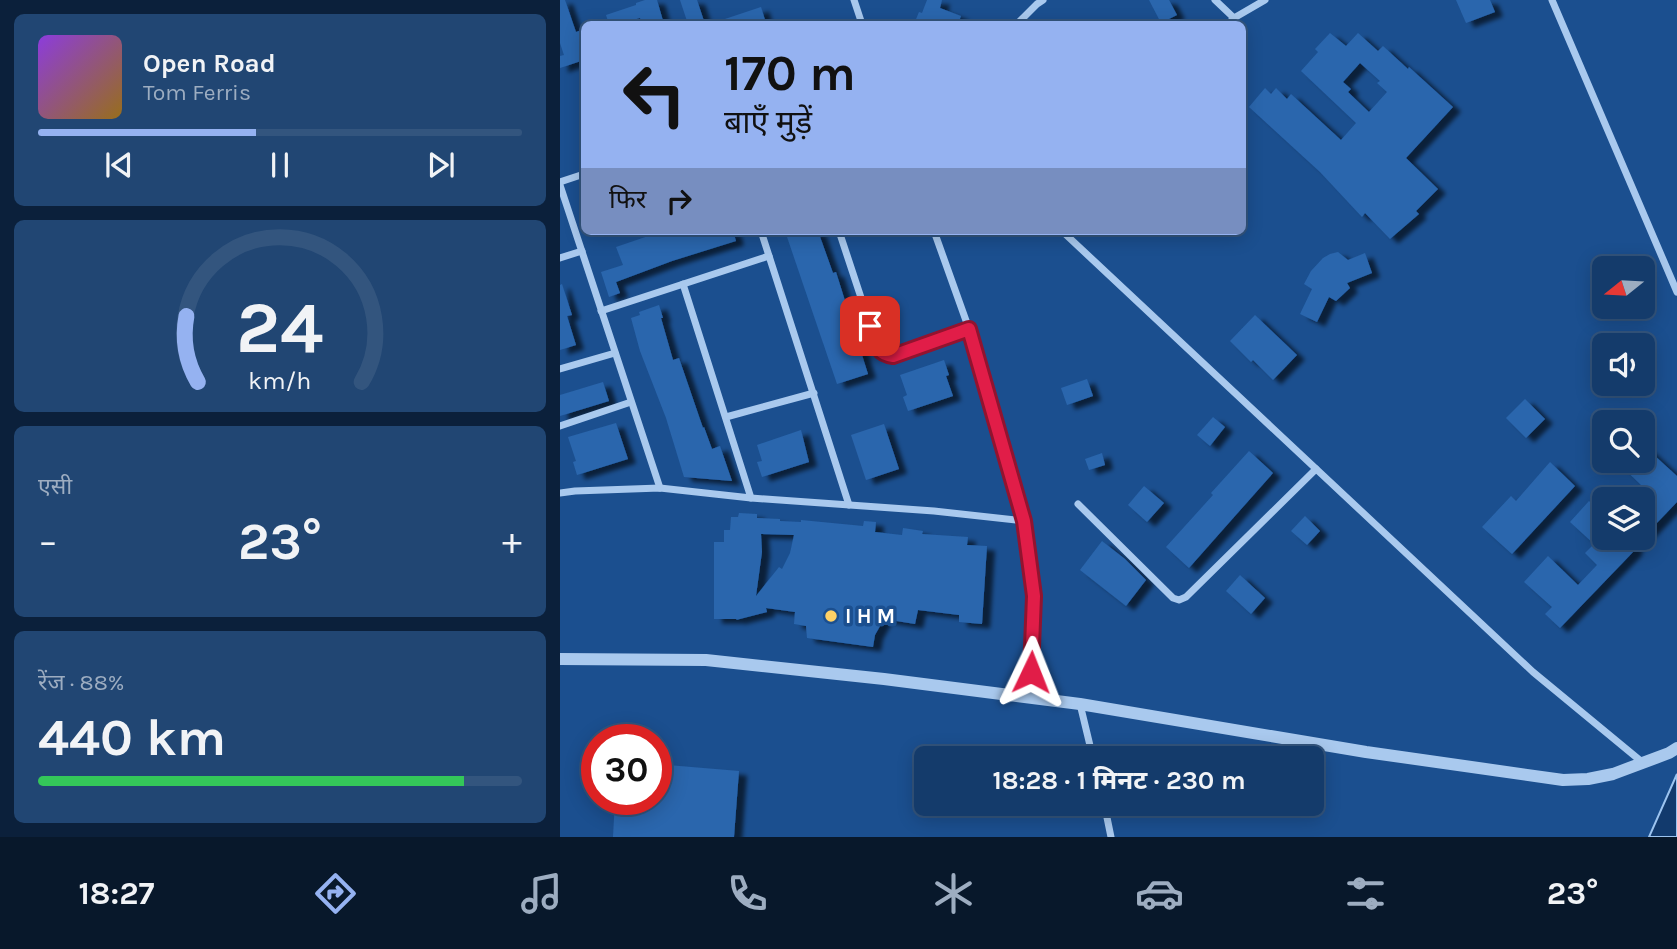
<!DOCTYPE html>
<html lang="hi">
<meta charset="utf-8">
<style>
:root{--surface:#143b6b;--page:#214673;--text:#f1f3f6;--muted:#9dadc1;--line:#33557e;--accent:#95b2f1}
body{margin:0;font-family:Karla,"Noto Sans Devanagari",sans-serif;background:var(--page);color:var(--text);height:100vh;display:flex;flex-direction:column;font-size:26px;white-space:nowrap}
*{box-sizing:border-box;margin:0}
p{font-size:23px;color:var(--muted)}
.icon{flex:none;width:38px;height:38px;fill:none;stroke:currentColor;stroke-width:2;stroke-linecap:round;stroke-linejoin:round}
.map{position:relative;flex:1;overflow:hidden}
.sheet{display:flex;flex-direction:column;gap:14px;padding:14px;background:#0b203b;width:560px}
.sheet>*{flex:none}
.hud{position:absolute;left:21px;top:21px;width:665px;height:214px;border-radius:10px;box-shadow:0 4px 18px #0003,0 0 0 2px var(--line);background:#95b2f1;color:#111;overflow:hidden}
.needle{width:46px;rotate:252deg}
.buttons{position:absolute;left:1032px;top:256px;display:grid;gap:14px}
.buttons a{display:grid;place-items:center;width:63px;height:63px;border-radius:10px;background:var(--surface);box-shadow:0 4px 18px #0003,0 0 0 2px var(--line);font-size:35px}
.speed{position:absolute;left:21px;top:724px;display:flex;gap:14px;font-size:35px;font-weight:700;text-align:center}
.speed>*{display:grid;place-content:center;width:91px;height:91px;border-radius:50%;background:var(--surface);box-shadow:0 4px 18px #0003,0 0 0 2px var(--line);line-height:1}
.speed .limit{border:10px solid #d22;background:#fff;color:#111}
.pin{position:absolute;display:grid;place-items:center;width:60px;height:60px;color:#fff;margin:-30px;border-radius:14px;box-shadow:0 4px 10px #0006}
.me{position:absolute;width:77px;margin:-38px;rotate:2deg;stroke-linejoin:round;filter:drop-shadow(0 0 5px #0008)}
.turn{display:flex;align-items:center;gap:24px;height:147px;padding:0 28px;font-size:32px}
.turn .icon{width:91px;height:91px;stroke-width:2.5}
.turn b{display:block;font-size:49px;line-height:60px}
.then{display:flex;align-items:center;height:66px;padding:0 28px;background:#0003;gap:14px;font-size:26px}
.big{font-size:52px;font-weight:700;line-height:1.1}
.sheet .tile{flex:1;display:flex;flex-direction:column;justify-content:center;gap:10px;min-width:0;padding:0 24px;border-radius:10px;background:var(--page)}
.sheet .dial{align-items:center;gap:0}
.dial svg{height:182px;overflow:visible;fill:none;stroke:var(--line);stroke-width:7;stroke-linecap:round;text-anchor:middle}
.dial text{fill:var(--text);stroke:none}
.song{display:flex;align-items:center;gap:21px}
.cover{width:84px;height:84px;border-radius:10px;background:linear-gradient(135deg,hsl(270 70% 55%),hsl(40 70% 35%))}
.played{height:7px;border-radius:4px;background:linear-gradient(90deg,var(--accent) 45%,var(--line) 45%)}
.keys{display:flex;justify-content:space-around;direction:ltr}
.heat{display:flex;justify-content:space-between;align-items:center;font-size:38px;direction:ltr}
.charge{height:10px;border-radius:5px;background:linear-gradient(90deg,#34c759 88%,var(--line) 0)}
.trip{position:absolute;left:354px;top:746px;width:410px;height:70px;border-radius:10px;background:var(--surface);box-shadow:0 4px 18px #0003,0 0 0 2px var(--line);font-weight:700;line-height:70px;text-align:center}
.tab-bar{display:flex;height:112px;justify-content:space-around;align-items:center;background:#08182b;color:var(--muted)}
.tab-bar .icon{width:49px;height:49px}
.tab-bar .on{color:var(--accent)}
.tab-bar b{font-size:32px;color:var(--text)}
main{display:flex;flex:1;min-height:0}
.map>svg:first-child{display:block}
</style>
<main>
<section class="sheet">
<div class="tile">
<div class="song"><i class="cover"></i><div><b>Open Road</b><p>Tom Ferris</p></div></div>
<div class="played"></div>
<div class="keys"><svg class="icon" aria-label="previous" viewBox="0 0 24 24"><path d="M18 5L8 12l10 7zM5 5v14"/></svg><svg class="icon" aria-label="pause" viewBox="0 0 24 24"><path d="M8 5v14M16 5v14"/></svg><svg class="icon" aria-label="next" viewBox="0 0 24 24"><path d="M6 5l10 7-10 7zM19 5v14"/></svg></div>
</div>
<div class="tile dial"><svg viewBox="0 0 100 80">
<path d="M14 69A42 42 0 1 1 86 69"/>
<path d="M14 69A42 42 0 0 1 9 40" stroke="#95b2f1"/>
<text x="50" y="56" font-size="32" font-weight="700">24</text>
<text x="50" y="72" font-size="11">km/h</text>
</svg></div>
<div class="tile"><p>एसी</p>
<div class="heat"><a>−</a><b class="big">23°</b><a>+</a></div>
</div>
<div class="tile"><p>रेंज · 88%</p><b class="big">440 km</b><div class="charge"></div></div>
</section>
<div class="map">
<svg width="1117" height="837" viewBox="0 0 1117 837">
<defs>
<filter id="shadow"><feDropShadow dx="8" dy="4.5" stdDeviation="2" flood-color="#0009"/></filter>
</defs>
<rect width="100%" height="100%" fill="#1b4f8f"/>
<path fill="#123a6d" stroke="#9cc4f0" stroke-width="2" d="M1117 774V837H1089Z"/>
<g fill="#2a66ad" fill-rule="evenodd" filter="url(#shadow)">
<path d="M0 0H5L16 32 24 29V60L0 68V56L4 55 0 43Z"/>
<path d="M85 0H97L104 24H82L80 18 59 24H49L46 15 76 5V3Z"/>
<path d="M120 0H137L145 24H128Z"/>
<path d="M367 0H382L380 8 401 16 398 24H354L359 12 362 13Z"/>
<path d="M589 0H609L617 15 601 23Z"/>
<path d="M896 0H930L935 12 906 23Z"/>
<path d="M201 7 206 23 200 24H156V22Z"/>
<path d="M770 33 786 46 798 33 818 51 823 46 848 69 849 67 893 107 846 158 878 189 856 211 859 214 830 239 805 213 802 217 760 172 689 107 705 88 711 94 716 88 727 99 731 94 781 140 796 123 741 71 758 52 755 49ZM800 63 820 81 817 83 827 92 809 112 788 92 791 89 783 82Z"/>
<path d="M103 231H173L176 241 112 261 56 282 60 293 49 297 41 272 63 265 56 247Z"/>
<path d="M225 231H258L273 273 276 272 308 374 277 384Z"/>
<path d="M778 252 788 260 805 253 812 273 787 283 790 288 776 301 769 297 757 322 740 314 752 289 744 284 751 271 763 258 770 254Z"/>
<path d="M2 284 12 315 7 316 16 345 0 350V285Z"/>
<path d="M99 305 103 318H101L113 360 119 358 143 428 144 427 152 449 160 446 172 481 124 477 106 418 80 351 71 318 80 315 79 312Z"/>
<path d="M695 315 737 355 713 380 693 360 691 362 670 341Z"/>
<path d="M384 360 389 375 386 376 393 396 348 411 343 397 347 395 340 375Z"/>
<path d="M527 379 533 396 507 405 501 388Z"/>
<path d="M43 382 49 401 0 416V395Z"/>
<path d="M965 399 985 419 966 438 946 418Z"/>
<path d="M653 417 665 427 650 446 637 435Z"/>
<path d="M56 423 68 459 17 475 13 462 16 461 8 437Z"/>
<path d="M324 424 339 469 306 480 291 435Z"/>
<path d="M241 430 249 462 202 477 197 462 202 461 197 445Z"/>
<path d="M1083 445 1117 476V502L1073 548 1075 550 1000 628 985 614 992 607 964 582 988 556 1018 585 1037 565 1025 553 1034 544 1010 522 1029 501 1045 516V537H1083V499H1068L1081 485 1055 460H1083Z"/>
<path d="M689 451 713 473 629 568 606 547 653 495 651 493Z"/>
<path d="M542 453 545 465 529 470 525 459Z"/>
<path d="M990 462 1015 486 952 554 922 527 951 496 956 501Z"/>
<path d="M584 486 604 503 587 522 568 505Z"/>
<path d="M179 513 197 514V518L220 519V521L241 522V520L303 526 304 521 316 522 315 532 342 535 343 528 363 531 362 534 408 537 407 545 427 546 422 624 399 622V615L358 610 355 624 324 619 315 635 313 647 247 638 246 626 234 624 235 612 206 608 207 612 176 620 177 619H154V542H164V530H170L171 517H178ZM201 534 234 535 230 553 222 569 219 567 196 596 202 552Z"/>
<path d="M745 516 760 531 747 545 731 531Z"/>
<path d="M542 541 565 559 586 580 566 606 520 570Z"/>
<path d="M680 575 705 598 691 614 666 591Z"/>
<path d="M96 764 179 771 174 837H53L55 800H96Z"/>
</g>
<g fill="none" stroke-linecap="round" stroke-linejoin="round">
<g stroke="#a9c9ee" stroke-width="7">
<path d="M294 0 302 24"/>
<path d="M655 0 674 18"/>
<path d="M992 0 1117 292"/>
<path d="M457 24 477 4 483 0"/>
<path d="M668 24 674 18 705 0"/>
<path d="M0 182 24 174"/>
<path d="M0 185 100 488"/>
<path d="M201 231 289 505"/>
<path d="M279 231 318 349 324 355 333 356 409 329"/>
<path d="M374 231 409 329 464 521 474 596 471 697"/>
<path d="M502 231 973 672 1082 762"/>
<path d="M0 258 22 251"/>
<path d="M123 284 191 498"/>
<path d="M41 311 209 256"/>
<path d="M0 369 55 353"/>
<path d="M166 417 254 393"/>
<path d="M0 426 71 402"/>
<path d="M0 493 15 491 100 488 191 498 374 511 464 521"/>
<path d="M518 504 613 598 619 600 626 597 756 469"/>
<path d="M520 704 533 758"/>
<path d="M544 803 551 837"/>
</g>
<path stroke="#a9c9ee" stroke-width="12" d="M0 659 146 660 324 679 520 704 806 752 1003 780 1028 779 1053 774 1109 753 1117 748"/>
</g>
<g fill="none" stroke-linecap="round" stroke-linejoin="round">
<defs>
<path id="route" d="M310 326C315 341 315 354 333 356L409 329 464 521 474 596 471 672"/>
</defs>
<use href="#route" stroke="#92132f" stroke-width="18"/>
<use href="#route" stroke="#e11d48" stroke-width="12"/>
</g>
<circle fill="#ffd166" stroke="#1b4f8f" stroke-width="2.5" cx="271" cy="616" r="7"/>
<g text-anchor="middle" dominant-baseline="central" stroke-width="7" stroke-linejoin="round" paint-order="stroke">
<g font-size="21" font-weight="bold" fill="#fff" stroke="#1b4f8f" text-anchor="start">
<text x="285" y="616">I H M</text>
</g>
</g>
</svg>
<div class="buttons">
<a><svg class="needle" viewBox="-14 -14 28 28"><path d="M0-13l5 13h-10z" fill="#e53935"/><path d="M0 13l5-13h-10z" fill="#9dadc1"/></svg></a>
<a><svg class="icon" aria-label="sound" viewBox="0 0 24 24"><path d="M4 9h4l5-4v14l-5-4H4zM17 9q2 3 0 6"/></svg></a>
<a><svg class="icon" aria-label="search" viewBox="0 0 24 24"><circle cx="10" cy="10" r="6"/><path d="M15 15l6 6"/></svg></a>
<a><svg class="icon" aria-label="layers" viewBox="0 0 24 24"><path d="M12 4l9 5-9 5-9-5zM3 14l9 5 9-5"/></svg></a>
</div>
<div class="speed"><div class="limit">30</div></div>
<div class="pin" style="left:310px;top:326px;background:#d93025"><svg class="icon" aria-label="arrive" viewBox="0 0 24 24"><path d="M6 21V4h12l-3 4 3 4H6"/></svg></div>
<svg class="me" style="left:471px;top:672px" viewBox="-20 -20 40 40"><path d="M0-17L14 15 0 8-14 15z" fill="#e11d48" stroke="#fff" stroke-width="4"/></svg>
<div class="trip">18:28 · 1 मिनट · 230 m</div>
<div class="hud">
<div class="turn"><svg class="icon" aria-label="left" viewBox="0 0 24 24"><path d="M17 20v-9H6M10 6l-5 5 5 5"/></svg><div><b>170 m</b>बाएँ मुड़ें</div></div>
<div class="then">फिर<svg class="icon" aria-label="right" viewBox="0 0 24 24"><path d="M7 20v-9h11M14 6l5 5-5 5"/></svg></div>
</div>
</div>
</main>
<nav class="tab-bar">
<b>18:27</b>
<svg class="icon on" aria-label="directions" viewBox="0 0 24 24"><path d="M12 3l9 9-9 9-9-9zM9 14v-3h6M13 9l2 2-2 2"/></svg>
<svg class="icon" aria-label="music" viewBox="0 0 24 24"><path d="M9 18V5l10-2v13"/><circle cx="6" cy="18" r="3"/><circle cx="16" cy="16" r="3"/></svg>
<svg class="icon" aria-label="phone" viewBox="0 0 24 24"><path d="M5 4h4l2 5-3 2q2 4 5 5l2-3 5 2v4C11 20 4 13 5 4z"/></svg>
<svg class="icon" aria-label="climate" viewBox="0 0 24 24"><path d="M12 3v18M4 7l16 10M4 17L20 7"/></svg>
<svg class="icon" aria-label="car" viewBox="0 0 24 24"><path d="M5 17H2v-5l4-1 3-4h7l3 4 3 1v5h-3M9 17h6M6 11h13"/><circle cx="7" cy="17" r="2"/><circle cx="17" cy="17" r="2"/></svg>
<svg class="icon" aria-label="filters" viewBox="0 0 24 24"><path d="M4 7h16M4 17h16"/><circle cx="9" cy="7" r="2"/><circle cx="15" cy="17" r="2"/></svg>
<b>23°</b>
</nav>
